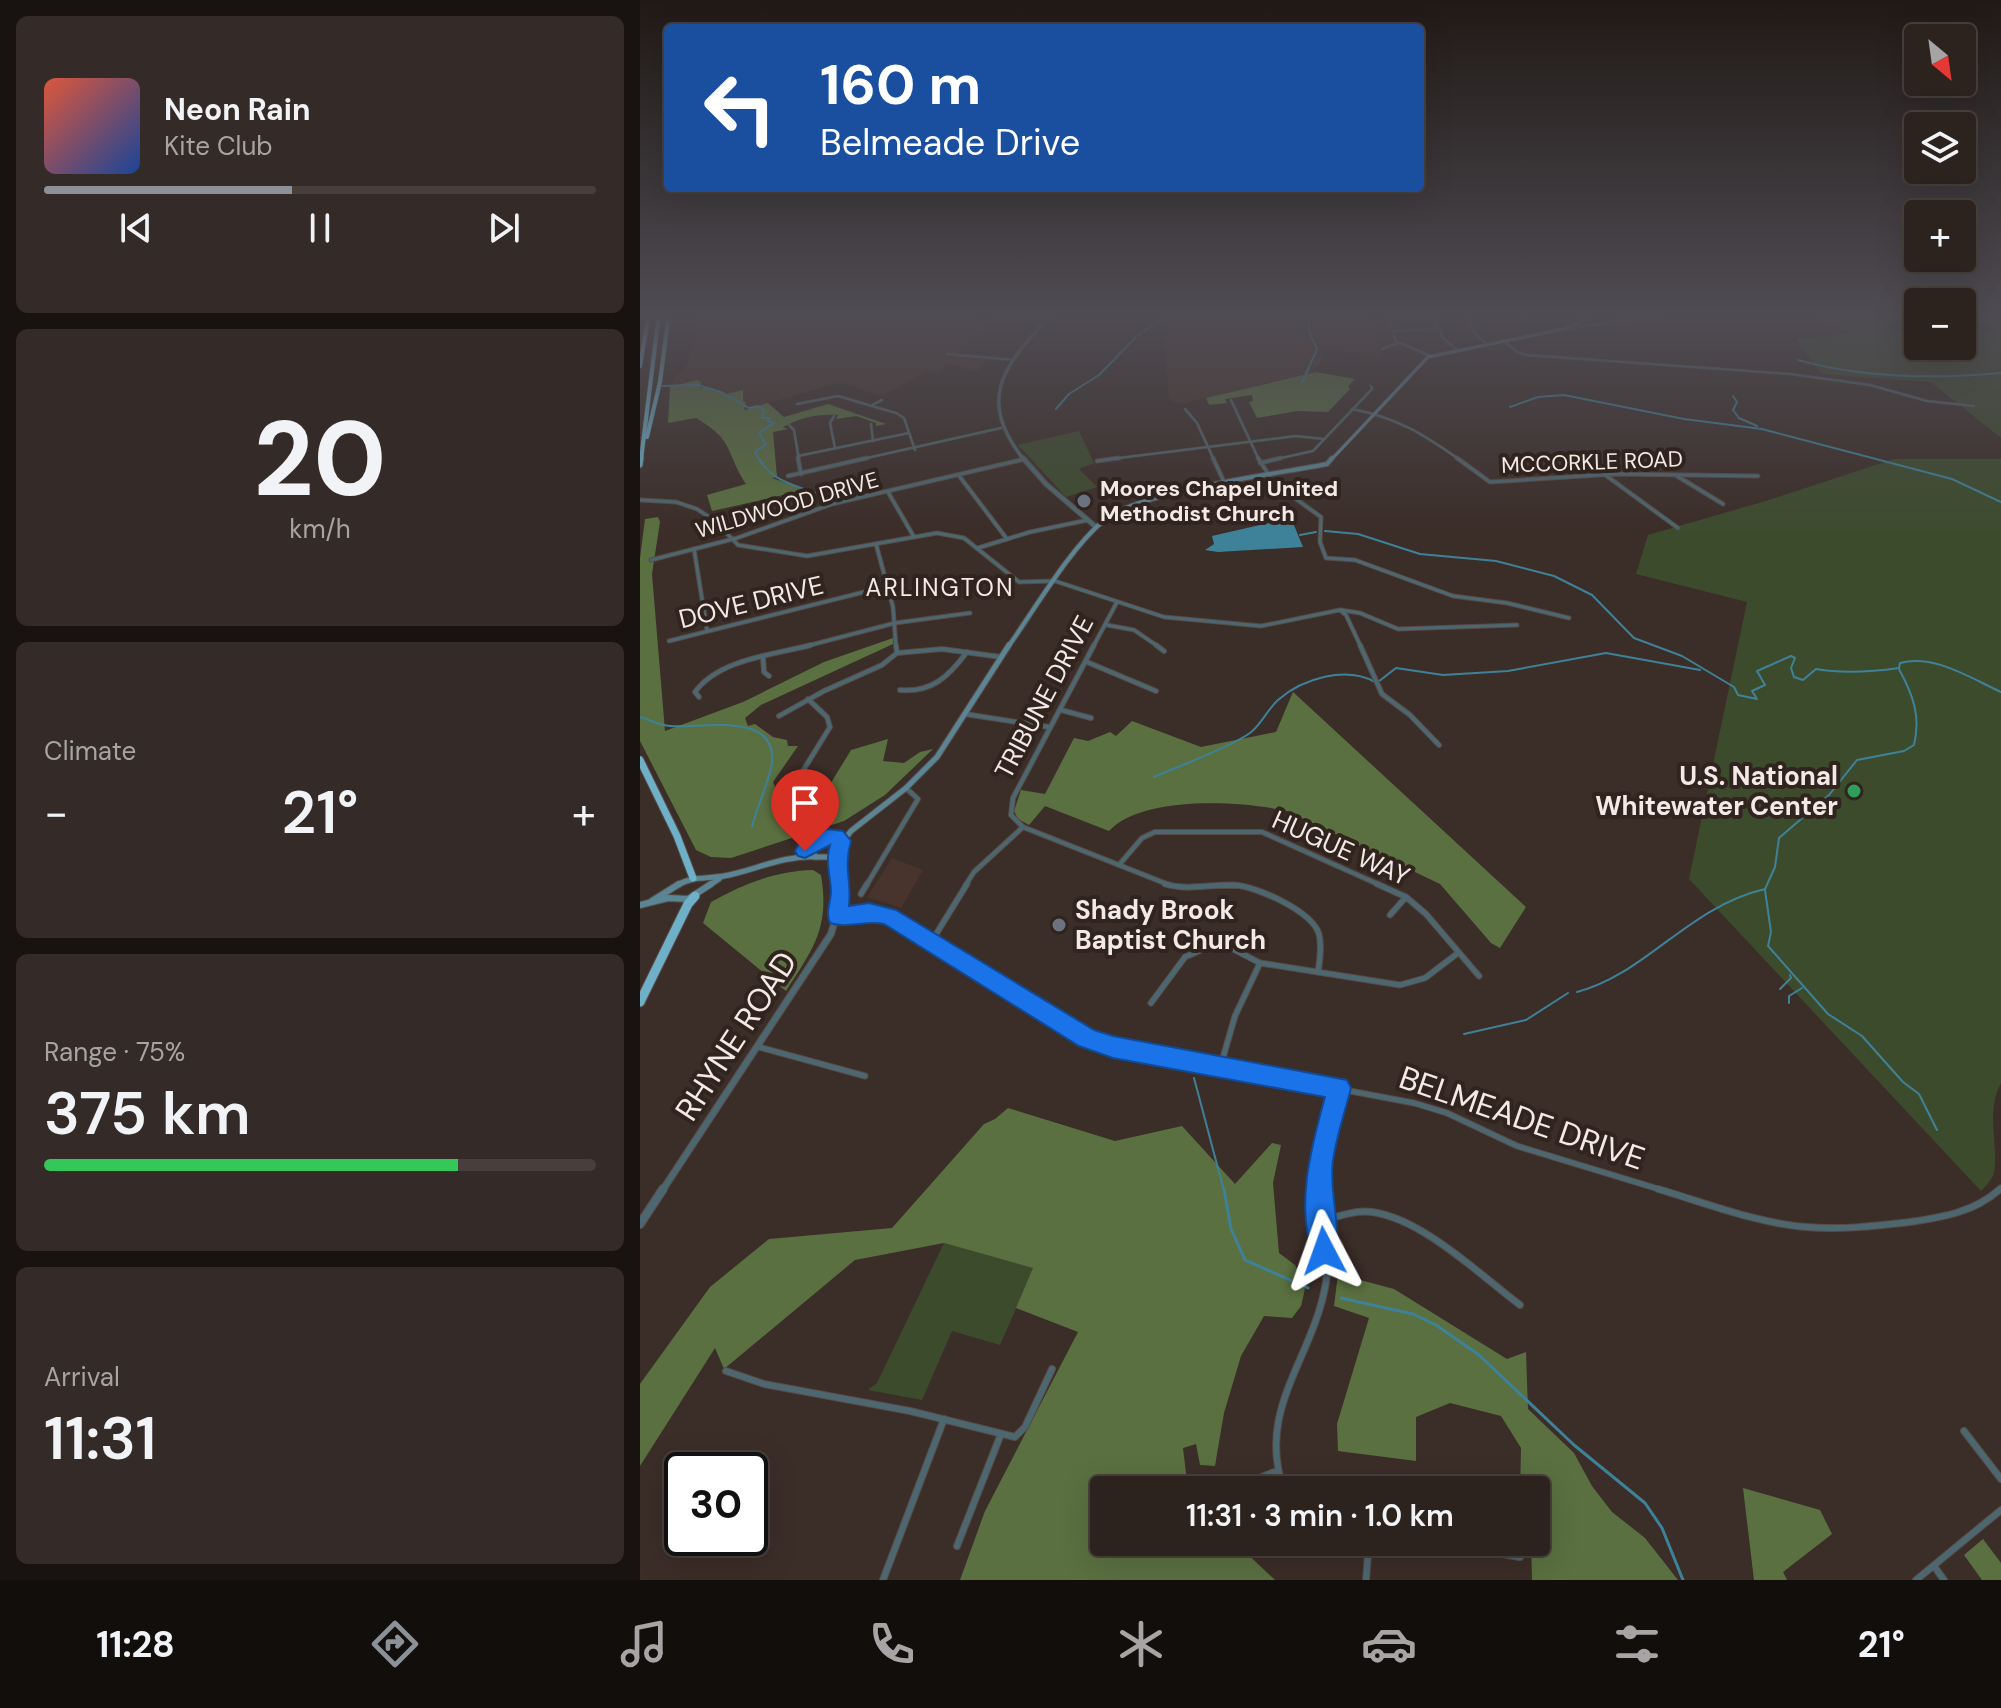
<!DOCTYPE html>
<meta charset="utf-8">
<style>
:root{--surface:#2c221e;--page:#342a27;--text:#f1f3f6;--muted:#a6a4a4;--line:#483f3c;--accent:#8c9099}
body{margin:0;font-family:"DM Sans",sans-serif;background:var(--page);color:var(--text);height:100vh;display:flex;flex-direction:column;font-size:30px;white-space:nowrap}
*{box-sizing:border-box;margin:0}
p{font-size:26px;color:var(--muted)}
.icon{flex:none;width:44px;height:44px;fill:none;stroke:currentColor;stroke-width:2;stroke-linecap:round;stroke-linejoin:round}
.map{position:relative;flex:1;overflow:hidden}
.sheet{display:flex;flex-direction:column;gap:16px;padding:16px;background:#181310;width:640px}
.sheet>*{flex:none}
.guide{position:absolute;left:24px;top:24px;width:760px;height:168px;border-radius:8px;box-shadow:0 8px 32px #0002,0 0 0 2px var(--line);background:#1a4fa0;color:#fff;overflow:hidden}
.needle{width:52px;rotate:151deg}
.fabs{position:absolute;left:1264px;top:24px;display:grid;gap:16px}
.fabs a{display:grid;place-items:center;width:72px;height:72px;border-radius:8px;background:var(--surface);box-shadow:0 8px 32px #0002,0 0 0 2px var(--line);font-size:40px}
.speed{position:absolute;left:24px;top:1452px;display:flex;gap:16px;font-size:40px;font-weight:700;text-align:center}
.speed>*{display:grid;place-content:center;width:104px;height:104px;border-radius:50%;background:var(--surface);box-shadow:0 8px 32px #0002,0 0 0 2px var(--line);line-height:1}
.speed .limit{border:4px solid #111;border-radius:12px;background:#fff;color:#111}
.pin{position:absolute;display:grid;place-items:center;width:68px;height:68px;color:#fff;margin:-82px -34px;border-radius:50% 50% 50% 0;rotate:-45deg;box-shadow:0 0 8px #0007}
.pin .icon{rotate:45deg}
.me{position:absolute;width:88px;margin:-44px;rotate:356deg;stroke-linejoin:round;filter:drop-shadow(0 0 6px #0008)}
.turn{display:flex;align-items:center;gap:28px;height:168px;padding:0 24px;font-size:36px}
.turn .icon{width:104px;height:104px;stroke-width:2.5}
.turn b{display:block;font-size:56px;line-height:68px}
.big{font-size:60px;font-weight:600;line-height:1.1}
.sheet .tile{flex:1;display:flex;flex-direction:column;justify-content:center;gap:12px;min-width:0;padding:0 28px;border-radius:12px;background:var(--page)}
.sheet .dial{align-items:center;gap:0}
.dial b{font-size:104px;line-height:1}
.song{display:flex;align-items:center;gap:24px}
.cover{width:96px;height:96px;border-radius:12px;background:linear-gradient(135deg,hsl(10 70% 55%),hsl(220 70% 35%))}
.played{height:8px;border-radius:4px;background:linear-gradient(90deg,var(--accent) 45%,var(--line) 45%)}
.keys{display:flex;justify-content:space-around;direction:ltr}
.heat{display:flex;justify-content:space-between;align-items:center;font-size:44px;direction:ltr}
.charge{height:12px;border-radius:6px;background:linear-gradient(90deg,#34c759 75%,var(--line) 0)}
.trip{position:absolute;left:450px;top:1476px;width:460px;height:80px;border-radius:8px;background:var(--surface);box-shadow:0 8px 32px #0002,0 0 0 2px var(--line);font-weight:600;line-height:80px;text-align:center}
.tabs{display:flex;height:128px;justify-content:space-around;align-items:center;background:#120e0c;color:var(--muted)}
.tabs .icon{width:56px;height:56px}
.tabs .current{color:var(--accent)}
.tabs b{font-size:36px;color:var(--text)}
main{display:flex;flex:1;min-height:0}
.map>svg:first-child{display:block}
</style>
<main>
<section class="sheet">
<div class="tile">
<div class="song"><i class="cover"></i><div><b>Neon Rain</b><p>Kite Club</p></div></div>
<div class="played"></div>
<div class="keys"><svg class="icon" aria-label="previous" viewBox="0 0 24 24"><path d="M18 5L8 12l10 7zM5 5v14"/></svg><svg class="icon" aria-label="pause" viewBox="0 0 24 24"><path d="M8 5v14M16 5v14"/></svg><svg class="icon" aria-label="next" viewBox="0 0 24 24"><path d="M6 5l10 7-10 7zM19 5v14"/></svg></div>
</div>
<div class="tile dial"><b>20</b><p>km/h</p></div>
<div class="tile"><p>Climate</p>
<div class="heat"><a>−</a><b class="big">21°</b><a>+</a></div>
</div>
<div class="tile"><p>Range · 75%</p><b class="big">375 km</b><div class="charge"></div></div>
<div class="tile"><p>Arrival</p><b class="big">11:31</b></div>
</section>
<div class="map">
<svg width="1361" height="1580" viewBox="0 0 1361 1580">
<rect width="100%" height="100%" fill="#3b2d28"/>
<g fill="#49342d">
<path d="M59 313H408L402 320 329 316 347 332 331 339 316 354 346 359 337 371 307 364 297 374 288 371 242 396 200 383 103 410V395L78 393 47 382 33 387 32 381 47 365 53 348Z"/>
<path d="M522 313H730L740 357 683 348 682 360 673 372 541 404 529 400Z"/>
<path d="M252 858 283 870 261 908 227 897Z"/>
</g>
<g fill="#3d4b2d">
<path d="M1169 313H1234L1255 331 1278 329V346H1322V326L1353 333 1332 313H1361V438L1291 382 1182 374 1156 339 1210 334Z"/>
<path d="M439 431 454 463 439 469 457 487 426 497 378 445Z"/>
<path d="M1254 459H1361V1083C1344 1115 1361 1151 1353 1176 1350 1181 1345 1187 1341 1191L1049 879 1107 602 996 574 1008 535 1129 500Z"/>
<path d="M304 1243 394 1268 360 1345 312 1331 282 1400 228 1390 237 1383Z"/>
</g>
<g fill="#5a7040">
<path d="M676 372 715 379 708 386 710 389 688 412 657 411 617 418 609 402 613 401 612 395 585 399 587 403 569 405 566 398Z"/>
<path d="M57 380 61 382 60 388H74L73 391 87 394 103 390V401L106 403 104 410 128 403 144 417 188 404 246 424 236 426V423L216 416 196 419 198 415C178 414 162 417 143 427L148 429 133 432 137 477 132 478 166 490 72 511 67 495 106 484C85 451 95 441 56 418L28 423 30 387Z"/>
<path d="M18 517 20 522 12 574 25 731 103 702 184 662 253 638V644L121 705 105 718 108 726 115 724 133 737 147 740 148 746H158L133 782 140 798 148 804 181 799 211 750 248 739 243 761 264 763 280 752 293 749 245 795 204 821 91 858 71 857 56 850 0 741V558L5 519Z"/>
<path d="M653 692 886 907 860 948 851 943 800 884 647 811C601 801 503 795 469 831L405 806 389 825 378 819 374 811 381 790 405 794 434 738 448 741 470 732 476 736 492 721 561 747 636 732Z"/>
<path d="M173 870 181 875C190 928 173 949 146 991L63 923 71 902C104 884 135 871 173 870Z"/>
<path d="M368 1108 475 1141 542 1126 595 1184 632 1143 641 1145 633 1183 639 1253 655 1265 666 1284 661 1306 652 1318 624 1316 601 1356 584 1413 575 1466 560 1465 556 1444 543 1448 548 1490H464V1542H563V1545L601 1548 635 1580H320L345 1511 438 1332 376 1308 393 1268 304 1243 215 1260 84 1369 75 1348 0 1466V1384L70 1287 129 1239 252 1228 344 1124 355 1119Z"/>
<path d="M698 1274 754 1289 867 1359 886 1352 888 1409 934 1453 952 1486 972 1512 1005 1538 1038 1580H892L891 1542H896V1490H880L881 1448 861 1416 810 1403 776 1417V1461L698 1451 697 1424 729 1318 694 1306Z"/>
<path d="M1103 1488 1180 1510 1192 1534 1143 1572 1147 1580H1114Z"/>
<path d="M1343 1539 1361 1563V1580H1342L1324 1555Z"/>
</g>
<path fill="#3e8299" d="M651 518 663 547 578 552 565 550 574 544 572 536Z"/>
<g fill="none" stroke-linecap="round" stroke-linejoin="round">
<g stroke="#3e8299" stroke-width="2">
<path d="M1335 313 1354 320"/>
<path d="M498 335 533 313"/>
<path d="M1158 360C1222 378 1295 379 1361 373"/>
<path d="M662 383 677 349 670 334 668 313"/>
<path d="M22 386 57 385 81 392 109 408 118 406 124 410 122 418H130L128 421 134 423 119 433 126 444 115 452C129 480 148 483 175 493"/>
<path d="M1093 396 1097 402 1093 410 1099 418 1117 426"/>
<path d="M870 407 898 397 924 395 1044 419 1122 429 1312 479 1361 502"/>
<path d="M416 409 429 394 459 375 496 337"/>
<path d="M685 531 718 534 780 554 856 561 914 576 952 595 994 638 1042 656 1094 687 1098 695 1117 699 1112 691 1125 685 1117 671 1151 656 1155 658 1151 668 1154 677 1163 680 1176 669C1204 674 1231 672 1259 668L1260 663C1295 654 1330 678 1361 692"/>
<path d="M660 535 676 532"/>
<path d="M738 682 756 668 803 675 868 671 966 653 1060 670"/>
<path d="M0 717C10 720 19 725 30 726 58 729 137 710 132 762 129 784 117 805 112 827"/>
<path d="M514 777C539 766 589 748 610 733 621 725 627 710 638 700 663 678 706 666 735 682"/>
<path d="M1124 799 1167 813"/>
<path d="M1125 890 1131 932 1128 946 1188 1014 1222 1036 1263 1082 1279 1094 1297 1130"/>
<path d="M1140 989 1151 978 1150 975"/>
<path d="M937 992C1006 974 1048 907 1125 889L1135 867 1139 838 1189 795 1217 760 1264 751 1274 745C1281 716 1273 695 1259 669"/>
<path d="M1149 1003V996L1162 988"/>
<path d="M824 1034 886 1020 928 993"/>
<path d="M554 1078 584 1191"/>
</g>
<g stroke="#3e8299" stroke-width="3">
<path d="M584 1189 591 1229 605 1260 668 1288"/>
<path d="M701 1298 773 1314 796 1325 839 1355 934 1445 1005 1503 1022 1528 1043 1580"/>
</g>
<defs>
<g id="minor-far4">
<path d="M747 313 756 341 790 356"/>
<path d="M792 313 803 338 816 349"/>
<path d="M826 313 834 333 846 343"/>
<path d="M748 317 793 316"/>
<path d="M926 329 1032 313"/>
<path d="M752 331 800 329"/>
<path d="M863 340 877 352 886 355 1150 374 1230 385 1287 401 1334 406"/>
<path d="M742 349 758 343"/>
<path d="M307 354 374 360"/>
<path d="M591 400 619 460"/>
<path d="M157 404 198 396 256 413 264 418 275 450"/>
<path d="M232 405 242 400"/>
<path d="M545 409 557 423 574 460"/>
<path d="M712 409C758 418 783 434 820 460"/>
<path d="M194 416 190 423 195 448"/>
<path d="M231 424 233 441"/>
<path d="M149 425 154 430 159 460"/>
<path d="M158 456 269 433"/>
<path d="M218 460 361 428"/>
<path d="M380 460 385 459"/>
<path d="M463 460 656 436 684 439"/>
<path d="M632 460 673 451 732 389 731 386"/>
</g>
<g id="minor-far3">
<path d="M158 458 161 474"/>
<path d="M573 458 585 484"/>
<path d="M618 458 634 483 681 517 680 542 686 558 715 560 813 596 867 603 929 618"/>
<path d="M817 458 850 482 975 474 1118 476"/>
<path d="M457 461 479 458"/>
<path d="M620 463 641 458"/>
<path d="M964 474 1038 528"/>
<path d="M148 476 227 458"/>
<path d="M1037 476 1083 504"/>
<path d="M320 477 367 539"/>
<path d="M248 492 274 537"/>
<path d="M0 500 36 502 57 509 75 521 98 545 167 556 297 533 324 538 379 582 415 581 524 617 621 626 700 610 706 615 721 647"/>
<path d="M236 544 253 607 256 647"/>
<path d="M338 548 390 532 448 520"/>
<path d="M54 549 67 630"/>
<path d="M11 560 97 538 192 504 385 459"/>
<path d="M701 610 720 613 758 629 877 625"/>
<path d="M467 625 494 630 519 647"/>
<path d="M29 641 248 586"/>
<path d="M163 647 255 623 330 613"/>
<path d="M453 647 477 602"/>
</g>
<g id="minor-far2">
<path d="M454 645 373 798 371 815 383 827 532 886"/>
<path d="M516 645 524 651"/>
<path d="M720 645 742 694 770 715 799 745"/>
<path d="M257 653 302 649 361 657"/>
<path d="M123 658 124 672 129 676"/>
<path d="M447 662 516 691"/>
<path d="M260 690C292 693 309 676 327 652"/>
<path d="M59 697 55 692C79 659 133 655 171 645"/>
<path d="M421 710 451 718"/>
<path d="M325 714 409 727"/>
<path d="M139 716 184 691 242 665 257 653 256 645"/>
<path d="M161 774 190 727 187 717 168 699"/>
<path d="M479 865 502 838 515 832H622L742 886"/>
<path d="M226 886 278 799 266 788"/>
<path d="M325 886 334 872 383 827"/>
<path d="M573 886H603"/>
</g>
<g id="minor-far1">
<path d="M525 884C548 891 570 884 594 885 616 886 672 911 679 934 682 946 680 960 678 972"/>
<path d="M737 884 766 897 786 914 839 976"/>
<path d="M221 894 227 884"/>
<path d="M750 915 766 897"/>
<path d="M197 917 229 912 248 916 388 1004 464 1045 774 1103 807 1113 877 1146 1025 1191"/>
<path d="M203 917 234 918 264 928"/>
<path d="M290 944 327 884"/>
<path d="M511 1003 545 957 570 946 593 949 620 963 760 985 785 978 818 953"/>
<path d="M119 1047 225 1076"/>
<path d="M580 1068 595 1016 620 963"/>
<path d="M678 1191 683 1151 699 1088"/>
<path d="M1358 1191 1361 1188"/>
</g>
<g id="minor">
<path d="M1018 1189C1066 1203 1116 1223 1166 1227 1201 1230 1236 1226 1270 1222 1303 1217 1335 1212 1360 1189"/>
<path d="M683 1221C698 1216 716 1210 732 1212 783 1219 840 1275 880 1305"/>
<path d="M86 1371 124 1384 270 1411 375 1437 385 1427 412 1369"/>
<path d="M1324 1431 1361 1479"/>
<path d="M556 1480 610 1482 634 1472"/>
<path d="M644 1490C615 1409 674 1358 686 1282 690 1252 679 1220 678 1189"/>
<path d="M791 1542 880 1557"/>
<path d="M317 1546 361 1434"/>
<path d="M1294 1566 1304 1580"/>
<path d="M243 1580 304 1419"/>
<path d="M726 1580 729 1542"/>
<path d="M1276 1580 1361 1510"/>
</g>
<path id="tertiary-far4" d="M384 460C334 396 366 365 412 313"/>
<path id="tertiary-far3" d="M383 458 406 484 456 527"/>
<path id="tertiary-far2" d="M198 851V886"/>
<path id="tertiary-far1" d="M22 1191 191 934 200 903 198 884"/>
<path id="tertiary" d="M0 1224 23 1189"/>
<path id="secondary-far3" d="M691 460 788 357 924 329 940 322 949 313"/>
<path id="secondary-far2" d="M368 647C395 609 429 550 463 521 498 491 637 474 687 464L692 458"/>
<g id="secondary-far1">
<path d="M187 837 199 838 200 848 190 857H176L172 852 175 845Z"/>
<path d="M201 844 211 831 266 788 297 757 369 645"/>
<path d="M36 886C51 876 66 879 84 876 116 870 143 855 176 857"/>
<path d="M68 886 79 879"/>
</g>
<g id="secondary">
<path d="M12 901 39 884"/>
<path d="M0 905 28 898 48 899 71 884"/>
</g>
<g id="motorway-far3">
<path d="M0 366 9 313"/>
<path d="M7 437 20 382 29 313"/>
<path d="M1 460 19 313"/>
</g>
<path id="motorway-far2" d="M0 465 1 458"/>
<path id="motorway-far1" d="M0 760 37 836 53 878"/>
<path id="motorway" d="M0 1002 48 904 55 896"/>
</defs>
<use href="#minor-far4" stroke="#584b46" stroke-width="3"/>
<use href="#minor-far3" stroke="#584b46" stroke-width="5"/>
<use href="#minor-far2" stroke="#584b46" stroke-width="6"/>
<use href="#minor-far1" stroke="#584b46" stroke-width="7"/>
<use href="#minor" stroke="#584b46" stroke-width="8"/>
<use href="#tertiary-far4" stroke="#584b46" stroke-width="4"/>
<use href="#tertiary-far3" stroke="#584b46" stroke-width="6"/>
<use href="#tertiary-far2" stroke="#584b46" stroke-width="7"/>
<use href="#tertiary-far1" stroke="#584b46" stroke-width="8"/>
<use href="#tertiary" stroke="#584b46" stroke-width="10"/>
<use href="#secondary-far3" stroke="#584b46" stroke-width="4"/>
<use href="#secondary-far2" stroke="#584b46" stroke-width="6"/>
<use href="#secondary-far1" stroke="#584b46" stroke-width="7"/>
<use href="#secondary" stroke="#584b46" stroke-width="8"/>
<use href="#motorway-far3" stroke="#584b46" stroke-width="5"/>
<use href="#motorway-far2" stroke="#584b46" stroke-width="7"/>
<use href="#motorway-far1" stroke="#584b46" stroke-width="9"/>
<use href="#motorway" stroke="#584b46" stroke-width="11"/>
<use href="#minor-far4" stroke="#4d6770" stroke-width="2"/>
<use href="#minor-far3" stroke="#4d6770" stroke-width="3"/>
<use href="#minor-far2" stroke="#4d6770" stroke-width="4"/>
<use href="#minor-far1" stroke="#4d6770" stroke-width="5"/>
<use href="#minor" stroke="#4d6770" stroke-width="6"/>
<use href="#tertiary-far4" stroke="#4d6770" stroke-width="3"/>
<use href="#tertiary-far3" stroke="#4d6770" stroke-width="4"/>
<use href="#tertiary-far2" stroke="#4d6770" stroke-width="5"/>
<use href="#tertiary-far1" stroke="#4d6770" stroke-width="6"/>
<use href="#tertiary" stroke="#4d6770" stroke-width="8"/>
<use href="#secondary-far3" stroke="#5a8594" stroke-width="3"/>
<use href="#secondary-far2" stroke="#5a8594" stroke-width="4"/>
<use href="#secondary-far1" stroke="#5a8594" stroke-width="5"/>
<use href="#secondary" stroke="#5a8594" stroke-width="6"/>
<use href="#motorway-far3" stroke="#6db0c8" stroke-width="4"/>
<use href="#motorway-far2" stroke="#6db0c8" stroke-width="5"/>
<use href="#motorway-far1" stroke="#6db0c8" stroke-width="7"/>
<use href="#motorway" stroke="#6db0c8" stroke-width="9"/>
</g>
<linearGradient id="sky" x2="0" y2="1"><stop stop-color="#201916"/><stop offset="0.59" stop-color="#4f4c53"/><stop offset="1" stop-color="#4f4c53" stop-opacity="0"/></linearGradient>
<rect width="1361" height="534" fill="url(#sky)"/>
<path fill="#1a73e8" stroke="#114b97" stroke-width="2" d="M187 829 203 831 211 841C203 868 212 880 209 906L229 903 256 910 454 1030 473 1036 707 1080 711 1088C705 1112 696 1137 693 1161 688 1191 704 1235 694 1260L684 1264 675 1260C654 1210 671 1147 685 1097L473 1058 439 1046 244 924C226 920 207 929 190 923 185 912 191 902 191 891 190 873 185 862 190 845L165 858 158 856 155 851 158 845Z"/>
<g fill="#6b7280" stroke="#31231e" stroke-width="3">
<circle cx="444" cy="501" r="8"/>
<circle cx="419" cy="925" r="8"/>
</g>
<circle fill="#2e9e5b" stroke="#31231e" stroke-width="3" cx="1214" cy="791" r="8"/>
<g text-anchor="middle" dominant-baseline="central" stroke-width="8" stroke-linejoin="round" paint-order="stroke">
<g font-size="22" fill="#f3e9e6" stroke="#31231e">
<text transform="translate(952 462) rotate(-2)">MCCORKLE ROAD</text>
<text transform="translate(147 505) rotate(-16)">WILDWOOD DRIVE</text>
</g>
<g font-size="22" font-weight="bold" fill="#f3e9e6" stroke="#31231e" text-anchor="start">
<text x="460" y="488">Moores Chapel United<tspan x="460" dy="25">Methodist Church</tspan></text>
</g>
<g font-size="24" letter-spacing="2" fill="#f3e9e6" stroke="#31231e">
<text x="300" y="587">ARLINGTON</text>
</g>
<g font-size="26" fill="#f3e9e6" stroke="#31231e">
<text transform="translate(111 602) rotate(-14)">DOVE DRIVE</text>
<text transform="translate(404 697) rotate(-62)">TRIBUNE DRIVE</text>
<text transform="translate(701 848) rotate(24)">HUGUE WAY</text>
</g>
<g font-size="26" font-weight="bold" fill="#f3e9e6" stroke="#31231e" text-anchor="end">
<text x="1198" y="776">U.S. National<tspan x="1198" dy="30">Whitewater Center</tspan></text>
<text x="435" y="910" text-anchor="start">Shady Brook<tspan x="435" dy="30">Baptist Church</tspan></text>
</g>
<g font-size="32" fill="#f3e9e6" stroke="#31231e">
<text transform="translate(96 1036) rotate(-57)">RHYNE ROAD</text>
<text transform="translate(882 1118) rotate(19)">BELMEADE DRIVE</text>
</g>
</g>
</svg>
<div class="fabs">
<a><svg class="needle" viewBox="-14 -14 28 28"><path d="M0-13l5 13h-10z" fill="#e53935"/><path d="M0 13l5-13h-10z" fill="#a6a4a4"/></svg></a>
<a><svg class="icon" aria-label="layers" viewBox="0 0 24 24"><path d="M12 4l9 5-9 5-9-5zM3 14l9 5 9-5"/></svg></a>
<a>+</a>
<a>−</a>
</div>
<div class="speed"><div class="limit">30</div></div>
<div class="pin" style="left:165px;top:851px;background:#d93025"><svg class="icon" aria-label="arrive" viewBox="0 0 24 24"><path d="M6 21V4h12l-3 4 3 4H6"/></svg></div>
<svg class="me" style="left:684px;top:1251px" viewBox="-20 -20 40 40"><path d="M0-17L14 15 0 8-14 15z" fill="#1a73e8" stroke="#fff" stroke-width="4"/></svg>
<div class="trip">11:31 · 3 min · 1.0 km</div>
<div class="guide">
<div class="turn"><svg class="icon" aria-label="left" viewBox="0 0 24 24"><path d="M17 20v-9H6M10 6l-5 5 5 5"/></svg><div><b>160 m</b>Belmeade Drive</div></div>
</div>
</div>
</main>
<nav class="tabs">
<b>11:28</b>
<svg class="icon current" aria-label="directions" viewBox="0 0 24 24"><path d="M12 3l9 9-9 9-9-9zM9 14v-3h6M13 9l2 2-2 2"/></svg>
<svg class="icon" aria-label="music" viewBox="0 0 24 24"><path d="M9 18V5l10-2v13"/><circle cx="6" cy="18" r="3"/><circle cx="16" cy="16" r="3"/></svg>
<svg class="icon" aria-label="phone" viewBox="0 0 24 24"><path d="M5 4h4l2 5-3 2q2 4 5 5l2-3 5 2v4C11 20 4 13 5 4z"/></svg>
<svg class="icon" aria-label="climate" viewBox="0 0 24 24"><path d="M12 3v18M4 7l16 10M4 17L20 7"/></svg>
<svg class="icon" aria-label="car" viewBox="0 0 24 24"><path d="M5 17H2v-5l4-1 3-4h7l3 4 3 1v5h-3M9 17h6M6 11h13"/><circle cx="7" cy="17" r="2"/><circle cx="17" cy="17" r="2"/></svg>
<svg class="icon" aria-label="filters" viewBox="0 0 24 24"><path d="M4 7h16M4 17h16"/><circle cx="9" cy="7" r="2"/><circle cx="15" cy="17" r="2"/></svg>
<b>21°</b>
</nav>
